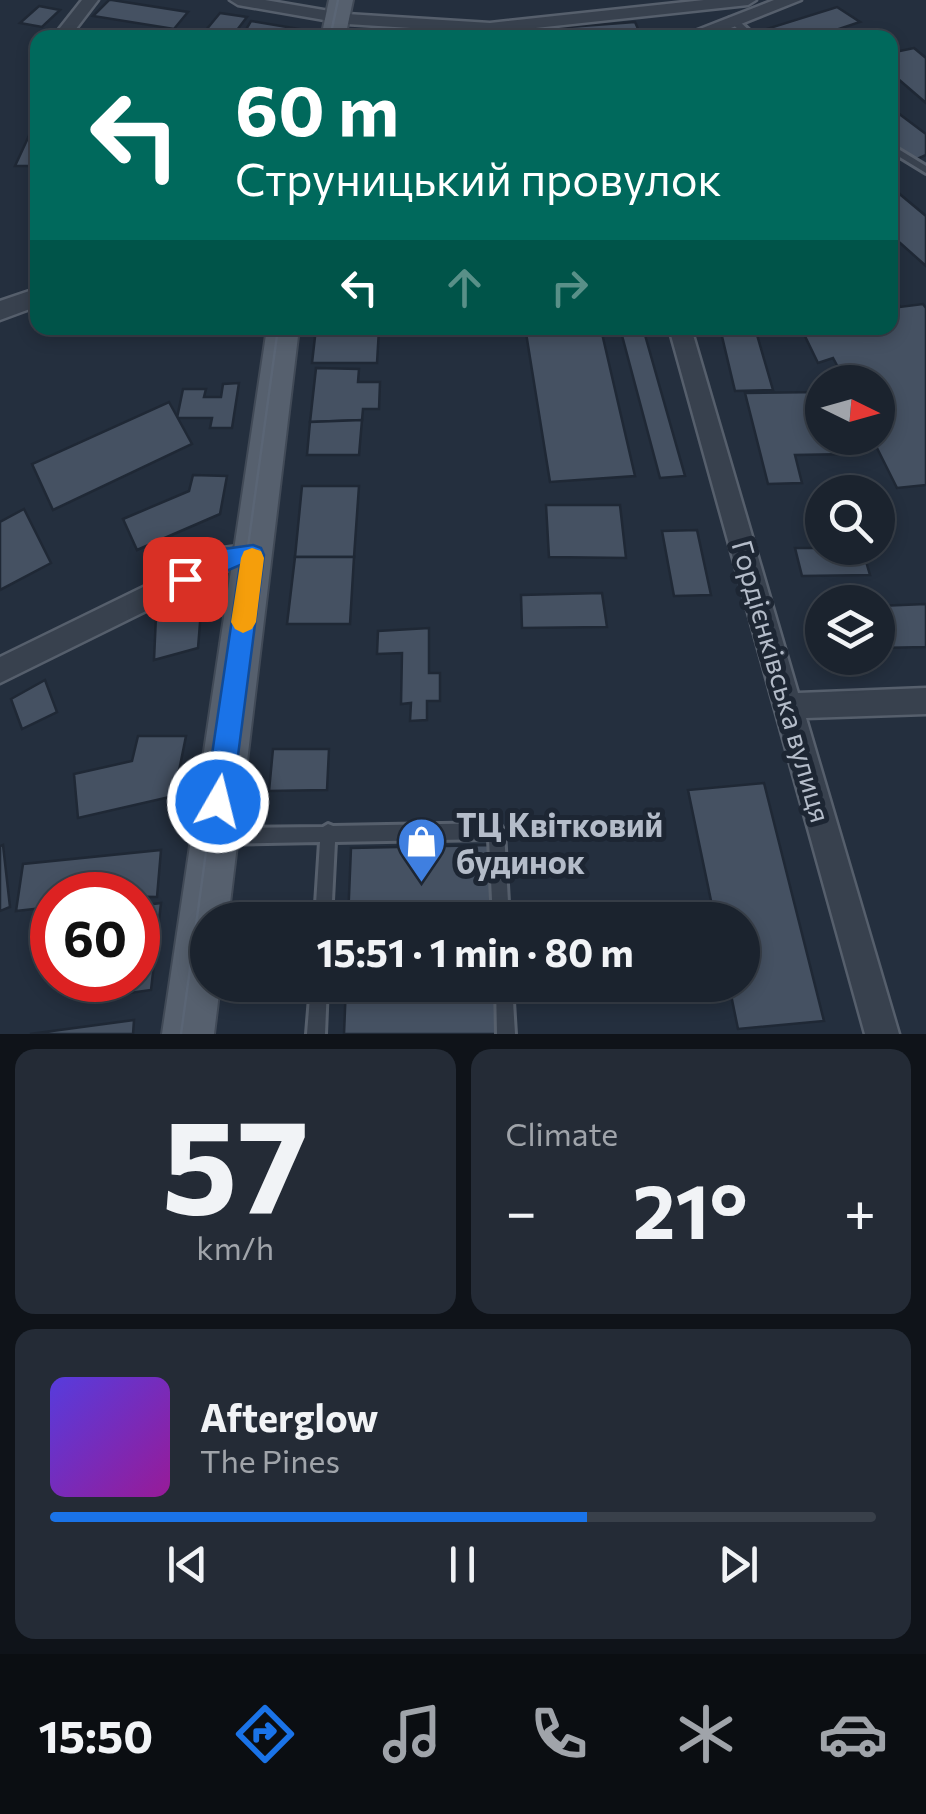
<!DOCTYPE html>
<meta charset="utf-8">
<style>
:root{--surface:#1b232e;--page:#242b36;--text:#f1f3f6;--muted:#a0a4aa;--line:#39404a;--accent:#1a73e8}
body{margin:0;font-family:Commissioner,sans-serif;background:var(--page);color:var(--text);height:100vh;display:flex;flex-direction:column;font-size:38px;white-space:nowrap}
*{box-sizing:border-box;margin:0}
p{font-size:32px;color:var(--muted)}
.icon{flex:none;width:55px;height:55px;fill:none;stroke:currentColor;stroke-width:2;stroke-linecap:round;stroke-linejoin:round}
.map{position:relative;height:1034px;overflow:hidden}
.sheet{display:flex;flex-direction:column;gap:15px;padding:15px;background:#0f1319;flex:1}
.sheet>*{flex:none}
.guide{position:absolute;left:30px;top:30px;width:868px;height:305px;border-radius:20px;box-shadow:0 5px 15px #0003,0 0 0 2px var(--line);background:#00695c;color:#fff;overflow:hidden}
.needle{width:65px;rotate:95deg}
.controls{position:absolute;left:805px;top:365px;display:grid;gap:20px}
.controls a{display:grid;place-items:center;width:90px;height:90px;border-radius:50%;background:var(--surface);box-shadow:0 5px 15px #0003,0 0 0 2px var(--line);font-size:50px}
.speed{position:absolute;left:30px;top:872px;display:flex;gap:20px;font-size:50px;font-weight:700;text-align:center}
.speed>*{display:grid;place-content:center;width:130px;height:130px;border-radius:50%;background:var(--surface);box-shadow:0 5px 15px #0003,0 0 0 2px var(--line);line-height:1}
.speed .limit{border:15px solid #d22;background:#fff;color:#111}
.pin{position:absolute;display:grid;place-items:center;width:85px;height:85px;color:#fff;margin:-42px;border-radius:20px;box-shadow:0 5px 15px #0006}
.me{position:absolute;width:110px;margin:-55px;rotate:8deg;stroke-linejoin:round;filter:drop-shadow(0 0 8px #0008)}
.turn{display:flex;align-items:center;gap:35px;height:210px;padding:0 40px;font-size:45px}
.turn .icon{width:130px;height:130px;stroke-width:2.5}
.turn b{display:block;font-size:70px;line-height:85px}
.lanes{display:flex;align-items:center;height:95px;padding:0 40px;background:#0003;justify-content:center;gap:50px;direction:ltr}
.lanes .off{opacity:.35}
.big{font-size:75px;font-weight:700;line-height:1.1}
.sheet .widget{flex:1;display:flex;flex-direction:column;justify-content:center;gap:15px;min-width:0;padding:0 35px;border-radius:20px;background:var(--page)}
.sheet .dial{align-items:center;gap:0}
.dial b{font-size:130px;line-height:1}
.song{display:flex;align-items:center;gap:30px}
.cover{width:120px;height:120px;border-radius:15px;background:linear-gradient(135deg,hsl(250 70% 55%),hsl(300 70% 35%))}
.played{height:10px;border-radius:5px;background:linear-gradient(90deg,var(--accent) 65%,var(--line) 65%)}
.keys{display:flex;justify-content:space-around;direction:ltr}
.heat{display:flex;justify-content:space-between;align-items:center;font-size:55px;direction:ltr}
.sheet .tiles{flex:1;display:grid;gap:15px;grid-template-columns:1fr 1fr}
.widget:last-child{grid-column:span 2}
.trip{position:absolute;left:190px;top:902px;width:570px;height:100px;border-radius:50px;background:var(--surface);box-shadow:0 5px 15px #0003,0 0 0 2px var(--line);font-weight:700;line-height:100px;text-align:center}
.tabs{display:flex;height:160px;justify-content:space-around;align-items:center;background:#0b0e12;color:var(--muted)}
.tabs .icon{width:70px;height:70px}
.tabs .active{color:var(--accent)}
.tabs b{font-size:45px;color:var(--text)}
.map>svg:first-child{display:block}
</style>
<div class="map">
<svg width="926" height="1034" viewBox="0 0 926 1034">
<rect width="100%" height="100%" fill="#242f3e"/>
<g fill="#455162" stroke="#1f2835" stroke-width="2.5">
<path d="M109 0H112L188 12 174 29 93 16Z"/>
<path d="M39 6 60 10 42 27 20 23Z"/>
<path d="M837 7 860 22 812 38H756L751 34Z"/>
<path d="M220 13 247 17 234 34 206 30Z"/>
<path d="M251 21 305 30 304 38H241Z"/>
<path d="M635 22 639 31 592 38H518L516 31Z"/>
<path d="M914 48 926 58V103L890 72V53Z"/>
<path d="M890 107 926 134V155L915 160 890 141Z"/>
<path d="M33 127H38V166H15Z"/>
<path d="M890 186 926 216V266L890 234Z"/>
<path d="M890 290 900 307 923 304 926 308V485L897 488 872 438H878V382H846L833 358 818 363 801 328H890Z"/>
<path d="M316 328 379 329 377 363H312Z"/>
<path d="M620 328H643L685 476 660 478Z"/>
<path d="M720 328H755L773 390 735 391Z"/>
<path d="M601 329 635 476 550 482 526 333Z"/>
<path d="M316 368 359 369 358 382H380L379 409H363L362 420 310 422Z"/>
<path d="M239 383 232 428H210L212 418H177L183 389H206L204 397H221L223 384Z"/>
<path d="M822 392V438H843L849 454 795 455 802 483 768 484 745 393Z"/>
<path d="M169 402 192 444 53 510 32 464Z"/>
<path d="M362 420 359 455H307L310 422Z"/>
<path d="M193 475 227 476 220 514 137 550 123 519 189 491Z"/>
<path d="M302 486H359L354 557H295Z"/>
<path d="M546 505H620L626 558 549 557Z"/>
<path d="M24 509 51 563 0 590V522Z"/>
<path d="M697 530 711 595 674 596 662 531Z"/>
<path d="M795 548H862L870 575 802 576Z"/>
<path d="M295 557H354L350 624H287Z"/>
<path d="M602 593 607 627 522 628 521 595Z"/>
<path d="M202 598 198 648 154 660 156 616Z"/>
<path d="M926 604V647L878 648V606Z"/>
<path d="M429 628V673H440V701H427V720L410 721 411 703 401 704 402 653 377 654 378 631Z"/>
<path d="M45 680 57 712 22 729 11 699Z"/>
<path d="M138 736H186L174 796 78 818 74 774 132 761Z"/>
<path d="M273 749H329L327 790 269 791Z"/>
<path d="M764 783 824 1021 738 1029 729 985H742V920H715L688 790Z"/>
<path d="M3 845 10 907 0 911V846Z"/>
<path d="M491 845 495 920H348L351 848Z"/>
<path d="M161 850 157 897 52 895V907L16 911 23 864Z"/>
<path d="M161 903 151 990 108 996 110 980H138V906Z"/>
<path d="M346 985H498L500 1034H344Z"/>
<path d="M134 1020 133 1034H30Z"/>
</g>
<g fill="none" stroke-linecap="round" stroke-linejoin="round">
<defs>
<g id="service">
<path d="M730 18H736L757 38H748L730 22Z"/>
<path d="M890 144 926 166V173L890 151Z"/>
<path d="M496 823 501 826 504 831 509 920H493L489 839 335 842 331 920H315L320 842 221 844 216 841 213 836 216 831 221 828 323 827 328 824 333 826Z"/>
<path d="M311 985H327L325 1034H307Z"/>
<path d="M496 985H512L515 1034H497Z"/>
</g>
<g id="minor">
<path d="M82 0H98L69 38H52Z"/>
<path d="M230 0H265L347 14 490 23 704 0H756L748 5 490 33 347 24 238 5Z"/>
<path d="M669 328H691L798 693 926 688V714L806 718 899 1034H865Z"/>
<path d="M253 544 262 547 266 555 262 563 235 567 0 683V657L223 548Z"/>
</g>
<g id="tertiary">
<path d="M774 0H801L706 38H677Z"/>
<path d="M38 288V306L0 320V301Z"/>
</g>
<g id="primary">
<path d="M329 0H353L345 38H321Z"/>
<path d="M267 328H299L228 920H208V985H220L214 1034H162Z"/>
</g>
</defs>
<use href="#service" stroke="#565f6c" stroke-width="6"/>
<use href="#minor" stroke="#565f6c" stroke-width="5"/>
<use href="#tertiary" stroke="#565f6c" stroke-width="5"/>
<use href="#primary" stroke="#414a57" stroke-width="4"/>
<use href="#service" fill="#38414e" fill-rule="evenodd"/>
<use href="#minor" fill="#38414e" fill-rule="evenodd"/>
<use href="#tertiary" fill="#38414e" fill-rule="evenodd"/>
<use href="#primary" fill="#56606e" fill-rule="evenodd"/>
<g stroke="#5a6575" stroke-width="2.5">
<path d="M330 38 338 0"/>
<path d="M181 1034 278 328"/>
</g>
</g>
<path fill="#1a73e8" stroke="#114b97" stroke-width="2.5" d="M253 545 261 548 264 555 232 802 228 811 218 815 209 811 205 802 240 565 185 589 177 586 173 579 177 572 224 549Z"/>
<path fill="#f59e0b" d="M252 548 261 551 264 558 256 622 252 629 243 633 235 629 231 622 241 558 244 551Z"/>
<defs>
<symbol id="shop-pin" viewBox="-11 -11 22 30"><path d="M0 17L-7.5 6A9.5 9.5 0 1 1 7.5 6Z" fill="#3f7fe0" stroke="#1d2633"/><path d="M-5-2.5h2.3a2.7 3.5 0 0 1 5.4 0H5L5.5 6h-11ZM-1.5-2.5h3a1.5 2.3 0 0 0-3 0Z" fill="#fff"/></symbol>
</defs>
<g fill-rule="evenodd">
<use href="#shop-pin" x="394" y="814" width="55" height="75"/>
</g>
<g text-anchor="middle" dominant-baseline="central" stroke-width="10" stroke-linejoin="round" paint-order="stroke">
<g font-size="28" fill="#b4bcc9" stroke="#1d2633">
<text transform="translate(782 681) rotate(74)">Гордієнківська вулиця</text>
</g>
<g font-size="32" font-weight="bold" fill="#b4bcc9" stroke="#1d2633" text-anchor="start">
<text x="456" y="824">ТЦ Квітковий<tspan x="456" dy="37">будинок</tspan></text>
</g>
</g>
</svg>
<div class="controls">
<a><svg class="needle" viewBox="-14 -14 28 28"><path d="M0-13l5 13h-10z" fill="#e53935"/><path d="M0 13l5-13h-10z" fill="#a0a4aa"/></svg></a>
<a><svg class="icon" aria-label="search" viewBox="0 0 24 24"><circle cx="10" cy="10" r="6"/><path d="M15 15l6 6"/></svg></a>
<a><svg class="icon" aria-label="layers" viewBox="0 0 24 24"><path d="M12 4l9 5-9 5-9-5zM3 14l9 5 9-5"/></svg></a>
</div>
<div class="speed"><div class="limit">60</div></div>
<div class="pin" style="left:185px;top:579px;background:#d93025"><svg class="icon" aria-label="arrive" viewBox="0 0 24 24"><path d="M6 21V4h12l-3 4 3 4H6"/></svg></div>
<svg class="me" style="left:218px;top:802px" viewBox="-20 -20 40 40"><circle r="17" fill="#1a73e8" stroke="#fff" stroke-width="3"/><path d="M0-11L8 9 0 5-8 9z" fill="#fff"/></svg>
<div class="trip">15:51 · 1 min · 80 m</div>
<div class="guide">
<div class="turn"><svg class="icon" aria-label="left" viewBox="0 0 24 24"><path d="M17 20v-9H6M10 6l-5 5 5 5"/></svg><div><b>60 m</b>Струницький провулок</div></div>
<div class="lanes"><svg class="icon" aria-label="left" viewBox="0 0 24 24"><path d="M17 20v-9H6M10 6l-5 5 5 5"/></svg><svg class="icon off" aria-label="ahead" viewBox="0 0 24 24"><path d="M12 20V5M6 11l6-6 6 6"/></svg><svg class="icon off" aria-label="right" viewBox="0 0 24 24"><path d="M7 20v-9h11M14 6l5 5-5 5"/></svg></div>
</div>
</div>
<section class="sheet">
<div class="tiles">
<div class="widget dial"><b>57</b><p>km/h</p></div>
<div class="widget"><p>Climate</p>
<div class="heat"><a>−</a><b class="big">21°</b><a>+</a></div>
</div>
<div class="widget">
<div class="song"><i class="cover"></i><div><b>Afterglow</b><p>The Pines</p></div></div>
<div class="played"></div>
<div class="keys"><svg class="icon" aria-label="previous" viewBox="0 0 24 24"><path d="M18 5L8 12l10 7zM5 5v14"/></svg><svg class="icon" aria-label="pause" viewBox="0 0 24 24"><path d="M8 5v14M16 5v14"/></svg><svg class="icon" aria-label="next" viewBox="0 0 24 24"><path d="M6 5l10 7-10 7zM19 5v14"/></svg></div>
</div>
</div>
</section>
<nav class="tabs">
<b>15:50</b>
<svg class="icon active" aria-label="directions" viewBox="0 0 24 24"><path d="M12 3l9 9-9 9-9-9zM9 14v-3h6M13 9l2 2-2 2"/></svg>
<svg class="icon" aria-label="music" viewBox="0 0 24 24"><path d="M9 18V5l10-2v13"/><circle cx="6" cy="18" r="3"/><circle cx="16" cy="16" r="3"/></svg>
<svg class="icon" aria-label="phone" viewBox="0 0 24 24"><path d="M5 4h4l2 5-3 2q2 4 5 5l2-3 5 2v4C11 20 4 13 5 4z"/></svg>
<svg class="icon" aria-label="climate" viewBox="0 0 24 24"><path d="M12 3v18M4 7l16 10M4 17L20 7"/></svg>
<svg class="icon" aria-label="car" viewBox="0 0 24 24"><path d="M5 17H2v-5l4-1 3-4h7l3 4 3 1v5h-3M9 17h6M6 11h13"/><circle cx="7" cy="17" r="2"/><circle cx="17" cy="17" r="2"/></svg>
</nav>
